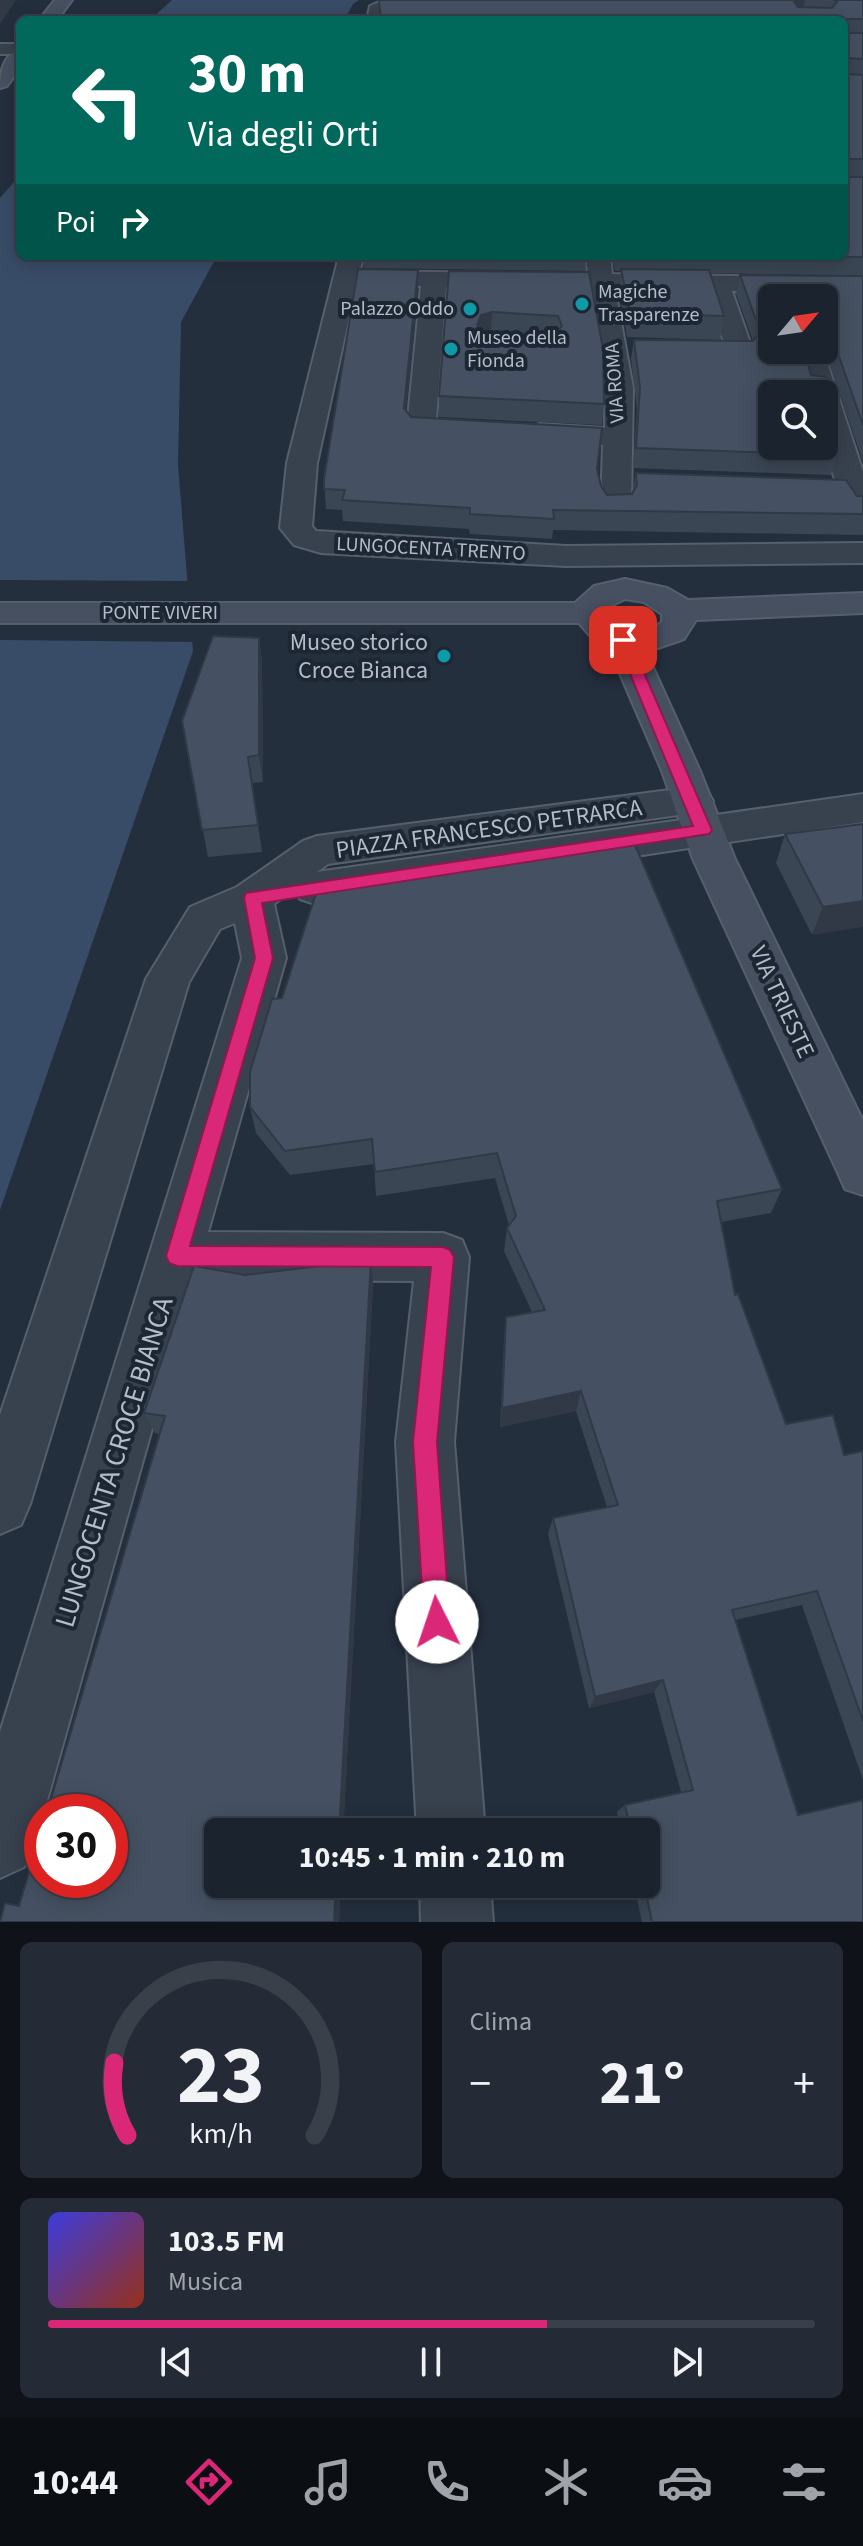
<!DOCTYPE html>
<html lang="it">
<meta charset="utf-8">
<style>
:root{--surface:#1b232e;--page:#242b36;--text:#f1f3f6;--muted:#a0a4aa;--line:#39404a;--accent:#db2777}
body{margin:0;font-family:"Source Sans 3",sans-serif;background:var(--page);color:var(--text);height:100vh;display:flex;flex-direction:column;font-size:30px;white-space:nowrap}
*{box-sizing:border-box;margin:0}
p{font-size:26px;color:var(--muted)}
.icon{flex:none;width:44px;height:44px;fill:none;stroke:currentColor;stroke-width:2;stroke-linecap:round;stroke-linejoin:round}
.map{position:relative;height:1922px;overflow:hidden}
.side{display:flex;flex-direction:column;gap:20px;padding:20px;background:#0f1319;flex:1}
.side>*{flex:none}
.banner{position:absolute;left:16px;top:16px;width:832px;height:244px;border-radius:12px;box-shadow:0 4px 20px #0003,0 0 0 2px var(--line);background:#00695c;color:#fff;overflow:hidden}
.needle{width:52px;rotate:61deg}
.buttons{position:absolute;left:758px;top:284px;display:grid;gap:16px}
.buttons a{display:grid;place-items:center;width:80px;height:80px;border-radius:12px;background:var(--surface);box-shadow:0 4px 20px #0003,0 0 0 2px var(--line);font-size:40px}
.speed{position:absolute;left:24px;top:1794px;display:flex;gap:16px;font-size:40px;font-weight:700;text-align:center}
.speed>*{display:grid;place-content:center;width:104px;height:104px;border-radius:50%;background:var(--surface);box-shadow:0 4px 20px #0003,0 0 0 2px var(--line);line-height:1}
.speed .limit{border:12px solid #d22;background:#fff;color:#111}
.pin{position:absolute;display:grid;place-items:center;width:68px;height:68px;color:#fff;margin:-34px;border-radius:16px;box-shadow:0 4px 12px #0006}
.me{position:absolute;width:88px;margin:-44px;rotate:356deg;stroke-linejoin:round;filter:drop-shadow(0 0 6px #0008)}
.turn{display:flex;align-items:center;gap:28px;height:168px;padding:0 40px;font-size:36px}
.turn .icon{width:104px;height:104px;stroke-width:2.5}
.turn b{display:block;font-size:56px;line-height:68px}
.then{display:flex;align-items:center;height:76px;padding:0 40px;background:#0003;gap:16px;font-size:30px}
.big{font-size:60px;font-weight:700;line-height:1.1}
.side .tile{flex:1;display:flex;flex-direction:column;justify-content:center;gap:12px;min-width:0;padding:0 28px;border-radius:12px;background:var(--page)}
.side .dial{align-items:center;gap:0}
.dial svg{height:208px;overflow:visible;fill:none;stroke:var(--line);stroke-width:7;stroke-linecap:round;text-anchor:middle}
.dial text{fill:var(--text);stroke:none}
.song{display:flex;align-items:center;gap:24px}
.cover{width:96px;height:96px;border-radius:12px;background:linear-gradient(135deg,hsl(240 70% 55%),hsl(10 70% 35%))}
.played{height:8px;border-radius:4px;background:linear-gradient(90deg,var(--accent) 65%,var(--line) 65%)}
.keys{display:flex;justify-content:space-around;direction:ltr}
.heat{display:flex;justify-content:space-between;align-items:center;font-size:44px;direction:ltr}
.side .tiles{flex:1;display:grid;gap:20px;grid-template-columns:1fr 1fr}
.tile:last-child{grid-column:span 2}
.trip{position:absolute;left:204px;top:1818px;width:456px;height:80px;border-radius:12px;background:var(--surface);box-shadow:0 4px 20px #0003,0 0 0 2px var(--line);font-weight:700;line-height:80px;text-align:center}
.dock{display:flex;height:128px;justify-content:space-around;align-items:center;background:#0b0e12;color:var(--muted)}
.dock .icon{width:56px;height:56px}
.dock .on{color:var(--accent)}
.dock b{font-size:36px;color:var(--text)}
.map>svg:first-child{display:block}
</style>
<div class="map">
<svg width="863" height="1922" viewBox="0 0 863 1922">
<rect width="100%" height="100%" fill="#242f3e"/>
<g fill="#394c67">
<path d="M172 0H359L353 4 344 20H150Z"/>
<path d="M20 175V256H217L181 322 178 465 193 651 0 1210V198Z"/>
</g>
<path fill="#242f3e" d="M0 580 191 581 197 642 0 640Z"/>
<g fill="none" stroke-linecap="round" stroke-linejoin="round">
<defs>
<g id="street">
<path d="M384 0H405L384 12 385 20H367L370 6Z"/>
<rect x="0" y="44" width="20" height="10"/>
<path d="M339 256H363L360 271 588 274 586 256H610L612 274 863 278V292L732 291 753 351 749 357C729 362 702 361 682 356L678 350 682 344 724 343 707 290 615 289 633 388 631 506 627 513H605L601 506 603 445 540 442 530 439 526 433 530 427 540 424 605 428 604 369 590 289 446 287 436 420 481 424 485 430 481 436C460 441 432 439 411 434L407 428 421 286 356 285 317 463 312 526 316 531 566 546 863 543V563L566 566 321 553 294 545 280 528 287 463Z"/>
<path d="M797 350H823L863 472V516L852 514C827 477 824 436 824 394H809Z"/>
<path d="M693 787 707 791 713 801 707 811 328 864 317 872 863 794V822L315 904 300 899 294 889 274 904 286 958 208 1232 443 1233 462 1240 469 1257 454 1442 485 1832H417L396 1442 414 1281 194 1280 35 1843 24 1867 0 1878V1732L242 958 235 923 220 929 189 982 30 1504 21 1525 0 1534V1415L146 979 190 907 237 887 303 841 317 836Z"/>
<path d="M420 1884H490L493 1922H421Z"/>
</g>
<g id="secondary">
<path d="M55 0H72L57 20H39Z"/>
<path d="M20 50V68L7 86 0 88C0 72 3 54 20 50Z"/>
<path d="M625 579 667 588 688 600 863 593V613L696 620 684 639 646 652 700 771 735 859 863 1121V1195L845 1189 838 1173 693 859 662 771 608 646 592 638 579 623H0V603H575L594 586ZM625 599 644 602 662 614V622C644 638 621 632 607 613L608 607Z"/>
</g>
</defs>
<use href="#street" stroke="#565f6c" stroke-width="4"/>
<use href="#secondary" stroke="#565f6c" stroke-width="4"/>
<use href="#street" fill="#38414e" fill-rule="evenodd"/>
<use href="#secondary" fill="#465061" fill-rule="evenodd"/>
</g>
<g fill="#3b4654">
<path d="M379 0H863V276L710 273 724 316 720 340 627 337 619 292 621 271H615L611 256H844V20H380Z"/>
<path d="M363 256H586L585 271 364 268Z"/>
<path d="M418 270V289L406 410 411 417 597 469 601 486 607 495 632 494 636 473 863 496V535L553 530 552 539 470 534 469 529 343 521 342 510 326 509 324 479Z"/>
<path d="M449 271 589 272 604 404 602 425 439 417V396Z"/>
<path d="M740 275 863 276V462L824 348V298H772L811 375 836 455 831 475 633 468 637 408 631 359 634 340 753 341 736 294Z"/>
<path d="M259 638 262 664 263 782 252 783 262 852 208 857 182 721Z"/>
<path d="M863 824 812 935 776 863 785 834Z"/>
<path d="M250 1107 782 1189 771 1213 721 1222 735 1295 786 1424 844 1455 863 1451V1780L802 1605 735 1620 798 1815 863 1922H642L634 1884H646V1832H622L617 1812 625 1805 681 1792 654 1692 589 1708 548 1534 553 1518 607 1507 576 1411 500 1427 504 1339 506 1317 532 1312 504 1251 507 1228 509 1225 495 1178 376 1196 374 1164 290 1175 256 1133Z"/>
<path d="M245 1275 373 1284 343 1832H218V1884H341L339 1922H0L5 1903 19 1906 159 1434 155 1433 144 1413Z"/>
</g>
<g fill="#303945">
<path d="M0 0H16L0 24Z"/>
<path d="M796 0H805L803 9 791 17 794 2Z"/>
<path d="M418 270V289L404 428V408Z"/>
<path d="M492 312 491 332 480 335 477 325 481 315Z"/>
<path d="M259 638 262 664 263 782 259 755Z"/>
<path d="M863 901V927L812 935 823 907Z"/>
<path d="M371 1260 373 1284 343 1832H339Z"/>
<path d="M581 1391 576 1411 500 1427 502 1408Z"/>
<path d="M663 1680 654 1692 589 1708 595 1697Z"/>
<path d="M336 1884H341L339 1922H334Z"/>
</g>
<g fill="#455162" stroke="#303945" stroke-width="2" fill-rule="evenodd">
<path d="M379 0H796L794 2 798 7 832 8 837 2 834 0H863V19H845V33H863V59L845 58V74L863 75V159H846V177H863V257L802 256H844V20H381Z"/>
<path d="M358 269 418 270 404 408 411 417 602 428 597 469 601 486 607 495 632 494 637 485 636 473 846 480 857 496H863V514L553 510 554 519 470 514V508L342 500 345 490 324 489V479Z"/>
<path d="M621 269 709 270 724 316 630 313Z"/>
<path d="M449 271 589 272 603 349 604 404 439 396ZM492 312 558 316 562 326 556 333 547 335 484 332 477 325 481 315Z"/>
<path d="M740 275 863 276V425L829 328H824V298H772V350H804L811 375 826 377V422L836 455 636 448 640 388 634 340 753 341 760 331ZM772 394H824V446H772Z"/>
<path d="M213 636 259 638V755L248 757 258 825 202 830 182 721Z"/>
<path d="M863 824V901L823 907 785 834Z"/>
<path d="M635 845 782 1189 717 1201 735 1295 738 1294 786 1424 833 1415 844 1455 863 1451V1721L817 1591 732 1610 798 1815 863 1800V1922H652L644 1884H646V1832H631L625 1805 693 1790 663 1680 595 1697 553 1518 618 1505 581 1391 502 1408 506 1317 545 1310 507 1228 516 1216 497 1153 375 1172 372 1139 285 1151 250 1107V1072L272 999 282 998 318 887Z"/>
<path d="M371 1260 339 1832H218V1884H336L334 1922H0L5 1903 19 1906 42 1828V1880H110V1812H47L165 1416 144 1413 194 1266 245 1275Z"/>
</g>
<path fill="#db2777" stroke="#8e194d" stroke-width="2" d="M623 635 630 640 712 830 709 834 262 903 273 958 190 1246 443 1247 450 1250 454 1257 437 1442 450 1622 446 1631 437 1635 428 1631 424 1622 413 1442 431 1267 177 1266 169 1263 166 1256 255 958 244 898 246 893 693 826 616 640Z"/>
<g fill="#0f9aa8" stroke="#1d2633" stroke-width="3">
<circle cx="582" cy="304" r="8"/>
<circle cx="470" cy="309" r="8"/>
<circle cx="451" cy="349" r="8"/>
<circle cx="444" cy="656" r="8"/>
</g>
<g text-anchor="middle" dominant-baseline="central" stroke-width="8" stroke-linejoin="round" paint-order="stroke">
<g font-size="20" fill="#b4bcc9" stroke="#1d2633" text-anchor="start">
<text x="598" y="292">Magiche<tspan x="598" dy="23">Trasparenze</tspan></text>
<text x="454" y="309" text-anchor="end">Palazzo Oddo</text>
<text x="467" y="338">Museo della<tspan x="467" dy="23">Fionda</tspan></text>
</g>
<g font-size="20" fill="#b4bcc9" stroke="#1d2633">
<text transform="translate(615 383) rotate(-94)">VIA ROMA</text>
<text transform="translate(431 549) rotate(3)">LUNGOCENTA TRENTO</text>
<text x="160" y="613">PONTE VIVERI</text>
</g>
<g font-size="24" fill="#b4bcc9" stroke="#1d2633" text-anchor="end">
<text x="428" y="642">Museo storico<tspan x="428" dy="28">Croce Bianca</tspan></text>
</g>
<g font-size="24" fill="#b4bcc9" stroke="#1d2633">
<text transform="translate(489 829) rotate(-8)">PIAZZA FRANCESCO PETRARCA</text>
<text transform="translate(782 1002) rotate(65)">VIA TRIESTE</text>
</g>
<g font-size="28" fill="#b4bcc9" stroke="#1d2633">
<text transform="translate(114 1462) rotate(-73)">LUNGOCENTA CROCE BIANCA</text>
</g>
</g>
</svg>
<div class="buttons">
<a><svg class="needle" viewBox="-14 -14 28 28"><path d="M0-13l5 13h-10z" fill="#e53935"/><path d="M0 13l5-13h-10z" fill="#a0a4aa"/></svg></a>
<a><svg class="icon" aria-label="search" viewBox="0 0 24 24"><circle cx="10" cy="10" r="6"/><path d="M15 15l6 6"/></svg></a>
</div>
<div class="speed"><div class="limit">30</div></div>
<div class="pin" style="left:623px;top:640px;background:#d93025"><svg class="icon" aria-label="arrive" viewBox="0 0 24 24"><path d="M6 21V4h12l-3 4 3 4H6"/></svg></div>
<svg class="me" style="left:437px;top:1622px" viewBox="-20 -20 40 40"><circle r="19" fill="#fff"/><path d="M0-13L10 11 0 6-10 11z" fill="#db2777"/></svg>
<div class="trip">10:45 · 1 min · 210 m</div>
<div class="banner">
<div class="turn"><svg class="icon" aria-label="left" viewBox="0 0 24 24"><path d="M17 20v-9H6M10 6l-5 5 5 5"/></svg><div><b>30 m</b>Via degli Orti</div></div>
<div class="then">Poi<svg class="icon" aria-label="right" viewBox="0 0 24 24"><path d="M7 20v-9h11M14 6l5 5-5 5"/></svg></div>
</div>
</div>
<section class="side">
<div class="tiles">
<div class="tile dial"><svg viewBox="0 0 100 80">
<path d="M14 69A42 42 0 1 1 86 69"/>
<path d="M14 69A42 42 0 0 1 9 41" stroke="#db2777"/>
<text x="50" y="56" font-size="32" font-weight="700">23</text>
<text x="50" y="72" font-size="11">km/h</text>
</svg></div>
<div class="tile"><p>Clima</p>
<div class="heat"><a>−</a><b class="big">21°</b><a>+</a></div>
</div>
<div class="tile">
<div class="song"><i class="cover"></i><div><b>103.5 FM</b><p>Musica</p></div></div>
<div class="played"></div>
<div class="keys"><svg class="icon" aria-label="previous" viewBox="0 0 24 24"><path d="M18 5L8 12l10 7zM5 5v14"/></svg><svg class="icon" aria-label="pause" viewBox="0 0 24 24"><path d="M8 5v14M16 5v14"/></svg><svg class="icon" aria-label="next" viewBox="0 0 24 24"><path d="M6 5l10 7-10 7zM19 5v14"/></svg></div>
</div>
</div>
</section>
<nav class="dock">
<b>10:44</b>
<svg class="icon on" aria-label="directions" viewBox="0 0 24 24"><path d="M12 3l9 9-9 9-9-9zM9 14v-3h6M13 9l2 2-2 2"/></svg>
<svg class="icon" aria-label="music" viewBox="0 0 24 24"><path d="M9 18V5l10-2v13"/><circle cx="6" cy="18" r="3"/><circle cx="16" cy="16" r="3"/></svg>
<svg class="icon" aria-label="phone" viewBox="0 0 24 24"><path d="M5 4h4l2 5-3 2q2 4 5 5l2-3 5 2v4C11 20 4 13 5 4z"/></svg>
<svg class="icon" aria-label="climate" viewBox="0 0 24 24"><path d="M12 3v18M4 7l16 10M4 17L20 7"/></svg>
<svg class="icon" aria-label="car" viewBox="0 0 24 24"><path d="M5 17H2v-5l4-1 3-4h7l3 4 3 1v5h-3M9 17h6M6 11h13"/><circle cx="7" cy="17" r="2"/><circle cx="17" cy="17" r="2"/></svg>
<svg class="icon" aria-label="filters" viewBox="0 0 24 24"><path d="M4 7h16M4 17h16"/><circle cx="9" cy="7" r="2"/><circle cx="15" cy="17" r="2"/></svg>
</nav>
